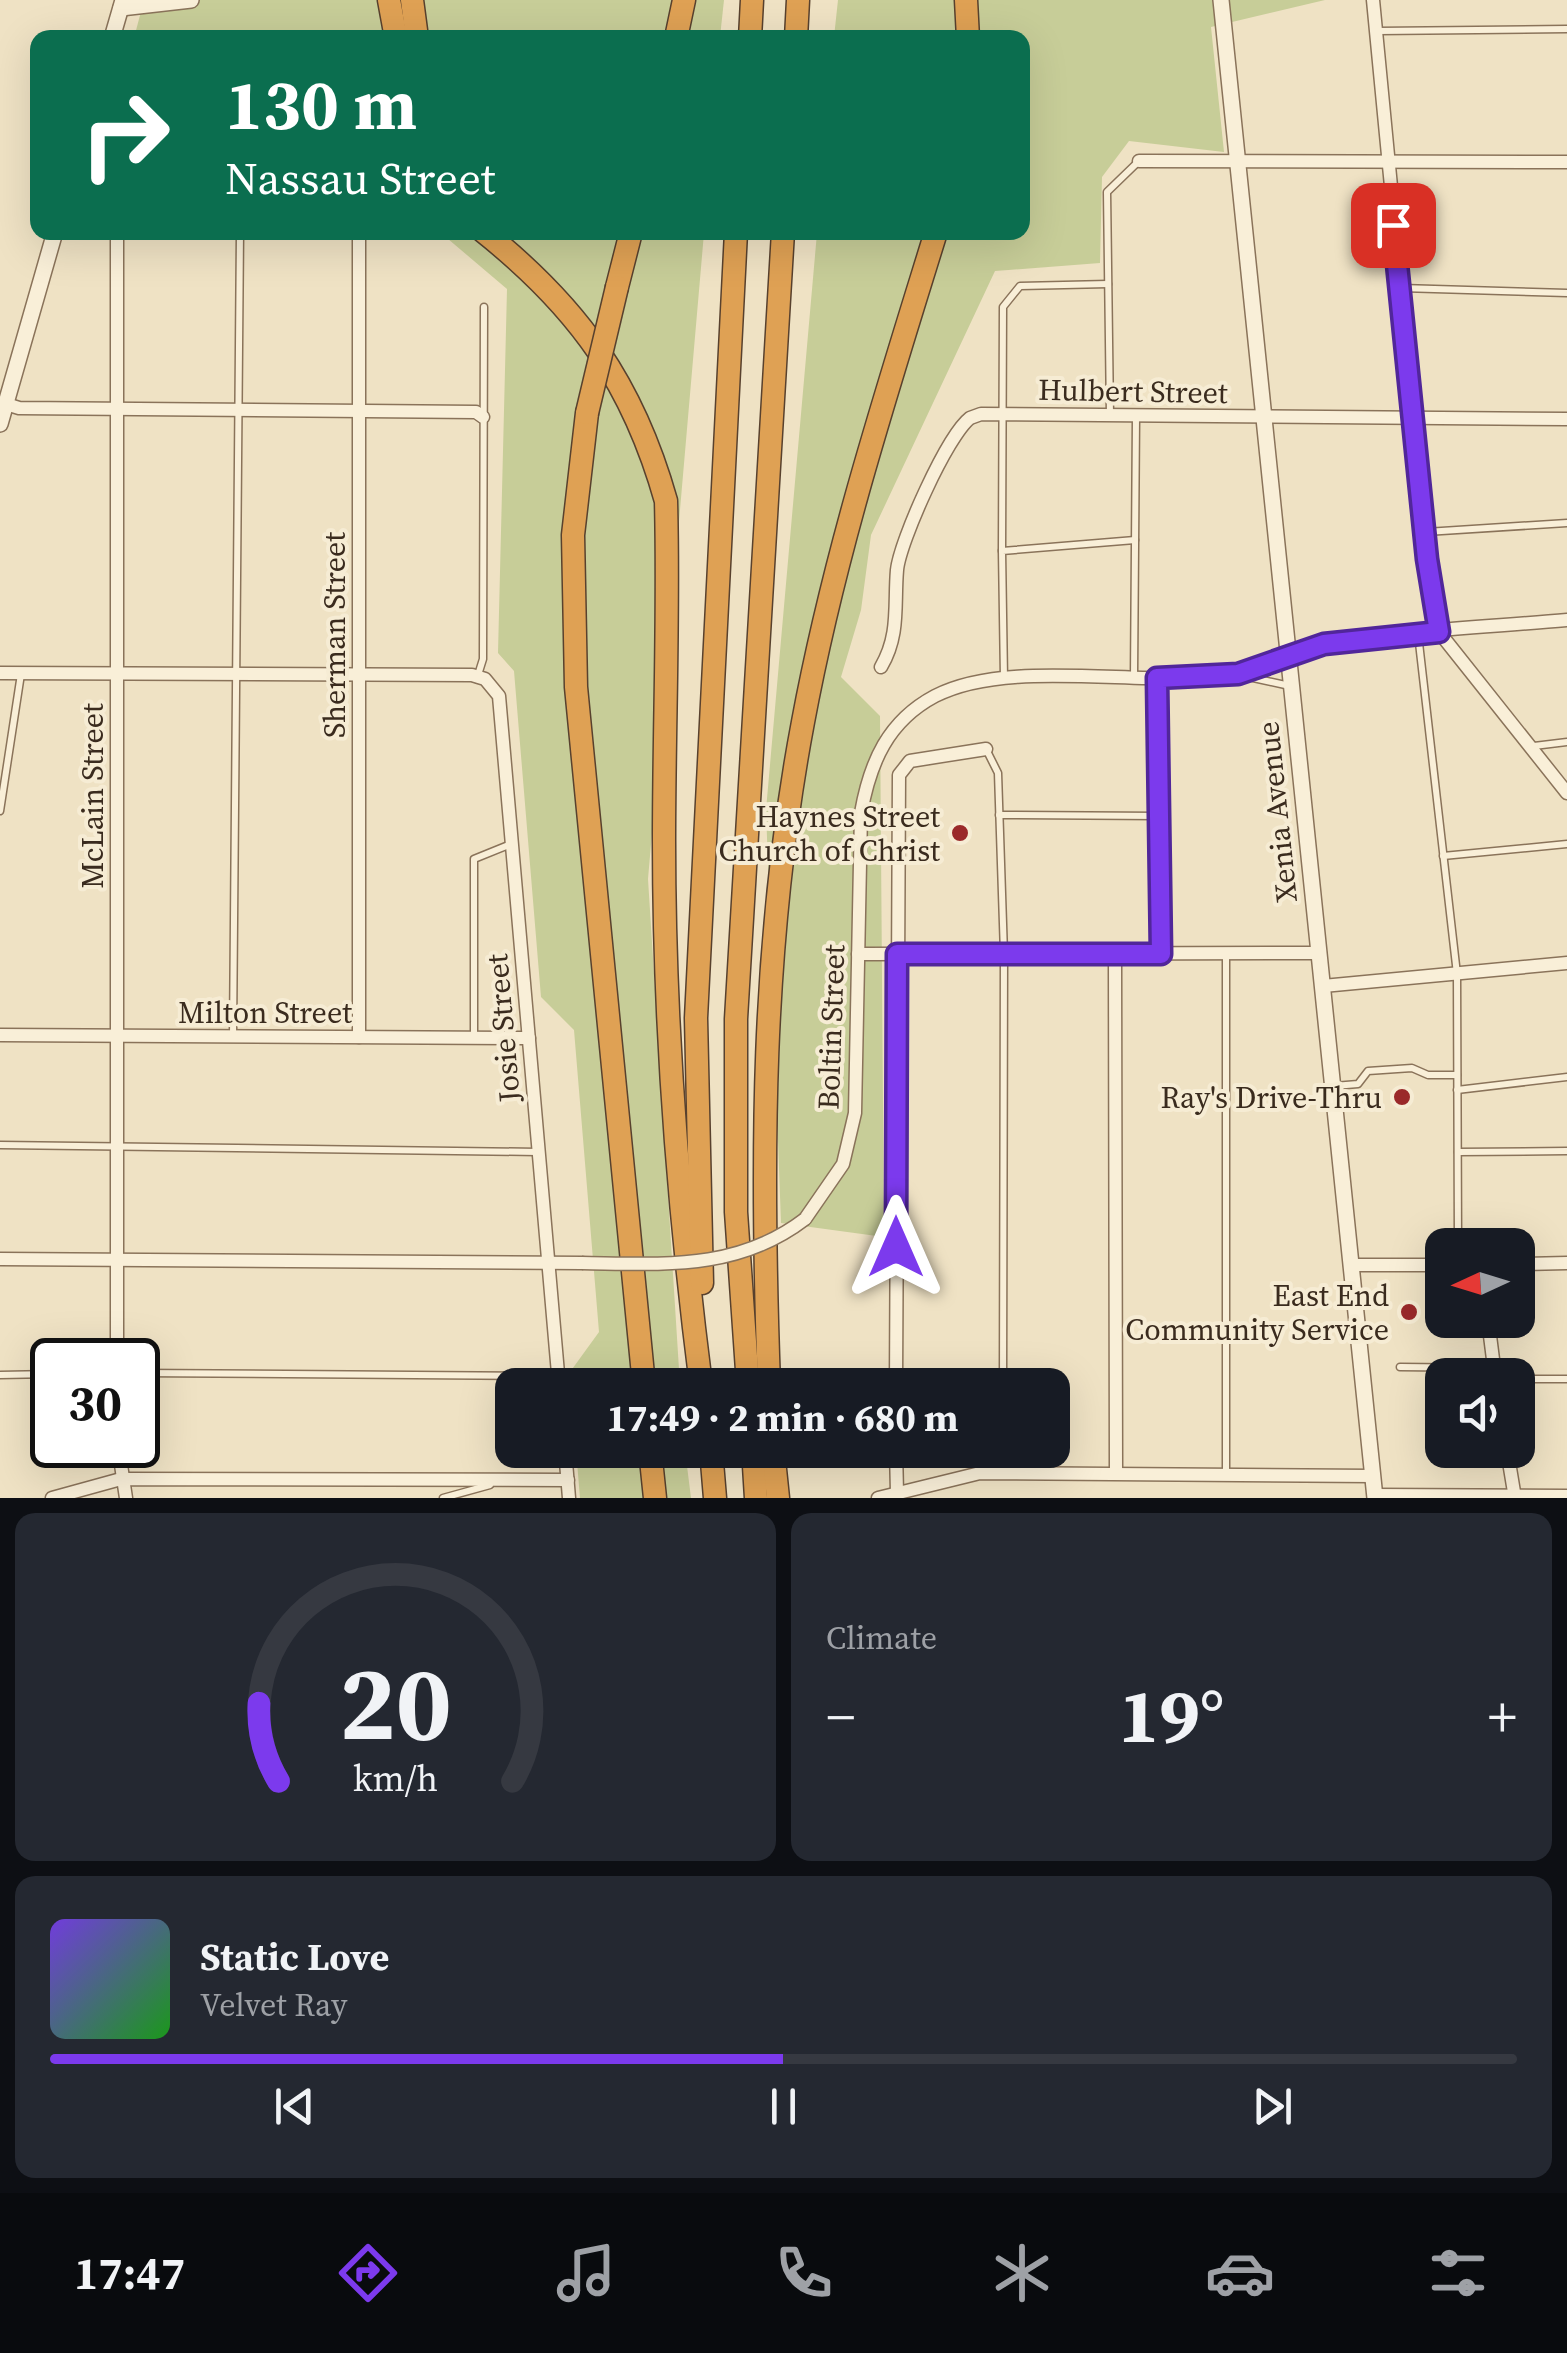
<!DOCTYPE html>
<meta charset="utf-8">
<style>
:root{--surface:#171b24;--page:#242831;--text:#f1f3f6;--muted:#9ea1a6;--line:#363941;--accent:#7c3aed}
body{margin:0;font-family:"Source Serif 4",serif;background:var(--page);color:var(--text);height:100vh;display:flex;flex-direction:column;font-size:38px;white-space:nowrap}
*{box-sizing:border-box;margin:0}
p{font-size:32px;color:var(--muted)}
.icon{flex:none;width:55px;height:55px;fill:none;stroke:currentColor;stroke-width:2;stroke-linecap:round;stroke-linejoin:round}
.map{position:relative;height:1498px;overflow:hidden}
.drawer{display:flex;flex-direction:column;gap:15px;padding:15px;background:#0d0f14;flex:1}
.drawer>*{flex:none}
.banner{position:absolute;left:30px;top:30px;width:1000px;height:210px;border-radius:20px;box-shadow:0 10px 40px #0002;background:#0b6e4f;color:#fff;overflow:hidden}
.needle{width:65px;rotate:266deg}
.buttons{position:absolute;left:1425px;top:1228px;display:grid;gap:20px}
.buttons a{display:grid;place-items:center;width:110px;height:110px;border-radius:20px;background:var(--surface);box-shadow:0 10px 40px #0002;font-size:50px}
.speed{position:absolute;left:30px;top:1338px;display:flex;gap:20px;font-size:50px;font-weight:700;text-align:center}
.speed>*{display:grid;place-content:center;width:130px;height:130px;border-radius:50%;background:var(--surface);box-shadow:0 10px 40px #0002;line-height:1}
.speed .limit{border:5px solid #111;border-radius:15px;background:#fff;color:#111}
.pin{position:absolute;display:grid;place-items:center;width:85px;height:85px;color:#fff;margin:-42px;border-radius:20px;box-shadow:0 5px 15px #0006}
.me{position:absolute;width:110px;margin:-55px;rotate:0deg;stroke-linejoin:round;filter:drop-shadow(0 0 8px #0008)}
.turn{display:flex;align-items:center;gap:35px;height:210px;padding:0 30px;font-size:45px}
.turn .icon{width:130px;height:130px;stroke-width:2.5}
.turn b{display:block;font-size:70px;line-height:85px}
.big{font-size:75px;font-weight:700;line-height:1.1}
.drawer .card{flex:1;display:flex;flex-direction:column;justify-content:center;gap:15px;min-width:0;padding:0 35px;border-radius:20px;background:var(--page)}
.drawer .dial{align-items:center;gap:0}
.dial svg{height:260px;overflow:visible;fill:none;stroke:var(--line);stroke-width:7;stroke-linecap:round;text-anchor:middle}
.dial text{fill:var(--text);stroke:none}
.song{display:flex;align-items:center;gap:30px}
.cover{width:120px;height:120px;border-radius:15px;background:linear-gradient(135deg,hsl(260 70% 55%),hsl(120 70% 35%))}
.played{height:10px;border-radius:5px;background:linear-gradient(90deg,var(--accent) 50%,var(--line) 50%)}
.keys{display:flex;justify-content:space-around;direction:ltr}
.heat{display:flex;justify-content:space-between;align-items:center;font-size:55px;direction:ltr}
.drawer .tiles{flex:1;display:grid;gap:15px;grid-template-columns:1fr 1fr}
.card:last-child{grid-column:span 2}
.trip{position:absolute;left:495px;top:1368px;width:575px;height:100px;border-radius:20px;background:var(--surface);box-shadow:0 10px 40px #0002;font-weight:700;line-height:100px;text-align:center}
.tab-bar{display:flex;height:160px;justify-content:space-around;align-items:center;background:#090b0e;color:var(--muted)}
.tab-bar .icon{width:70px;height:70px}
.tab-bar .on{color:var(--accent)}
.tab-bar b{font-size:45px;color:var(--text)}
.map>svg:first-child{display:block}
</style>
<div class="map">
<svg width="1567" height="1498" viewBox="0 0 1567 1498">
<rect width="100%" height="100%" fill="#efe2c4"/>
<g fill="#c7cd98">
<path d="M144 0H724L720 37 134 38Z"/>
<path d="M838 0H1325L1211 27 1224 152 1129 141 1102 177 1100 263 995 271 871 535 861 610 841 677 880 716 884 1237 781 1223 766 810 817 233 1022 232V38L834 37Z"/>
<path d="M441 233H704L648 879 680 1385H571L570 1372 599 1332 574 1030 541 997 514 671 498 653 507 289Z"/>
<path d="M576 1450H685L691 1498H580Z"/>
</g>
<g fill="none" stroke-linecap="round" stroke-linejoin="round">
<defs>
<g id="service">
<path d="M1378 31 1567 29"/>
<path d="M1401 288 1567 293"/>
<path d="M1110 415 1107 192 1139 161"/>
<path d="M1426 532 1567 523"/>
<path d="M1002 551 1003 307 1020 286 1108 284"/>
<path d="M1418 634 1457 974 1458 1245"/>
<path d="M478 675 483 659 484 307"/>
<path d="M1244 676 1290 686"/>
<path d="M1134 677 1136 417"/>
<path d="M1004 679 1002 551 1135 540"/>
<path d="M1157 681 1161 953"/>
<path d="M1534 746 1567 742"/>
<path d="M986 749 998 773 1004 954 1003 1385"/>
<path d="M0 811 21 674"/>
<path d="M999 815 1159 816"/>
<path d="M1443 856 1567 844"/>
<path d="M233 1036 240 232"/>
<path d="M474 1037V859L511 844"/>
<path d="M1334 1086 1358 1084 1368 1071 1412 1068 1428 1075H1457"/>
<path d="M1457 1090 1567 1077"/>
<path d="M0 1145 538 1152"/>
<path d="M1458 1152 1567 1151"/>
<path d="M1400 1367 1493 1368"/>
<path d="M138 1373 557 1376"/>
<path d="M0 1375 52 1374"/>
<path d="M1518 1379H1567"/>
<path d="M1003 1472V1450"/>
<path d="M1226 1473V955"/>
<path d="M443 1498 490 1485"/>
</g>
<g id="minor">
<path d="M1373 0 1427 559 1439 632 1567 793"/>
<path d="M1139 161 1567 162"/>
<path d="M117 232V1360"/>
<path d="M6 404 19 408 476 412 483 417"/>
<path d="M881 667C900 635 894 605 897 570 900 541 947 436 970 418L981 414 1567 419"/>
<path d="M0 673 472 675 485 679 499 696 559 1385"/>
<path d="M858 954 1320 953"/>
<path d="M1115 955 1116 1473"/>
<path d="M1323 986 1567 963"/>
<path d="M0 1035 529 1038"/>
<path d="M359 1037V232"/>
<path d="M805 1219 843 1164 855 1113 861 813C870 762 888 721 935 696 1012 656 1151 690 1238 674 1268 669 1293 649 1324 644 1403 630 1487 627 1567 620"/>
<path d="M0 1259 582 1263"/>
<path d="M1518 1264 1567 1263"/>
<path d="M1350 1265H1442"/>
<path d="M1488 1320 1495 1375"/>
<path d="M896 1385 899 775 910 761 986 749"/>
<path d="M118 1445 126 1498"/>
<path d="M565 1450 569 1498"/>
<path d="M896 1450 897 1493"/>
<path d="M1507 1450 1515 1498"/>
<path d="M1375 1495 1567 1496"/>
<path d="M52 1498 121 1479 568 1480"/>
<path d="M878 1498 980 1473 1372 1476"/>
</g>
<g id="tertiary">
<path d="M1221 0 1375 1498"/>
<path d="M121 8 191 0"/>
<path d="M112 38 123 0"/>
<path d="M0 424 55 232"/>
</g>
<g id="motorway">
<path d="M389 0 396 38"/>
<path d="M412 0 417 38"/>
<path d="M966 0 968 38"/>
<path d="M676 38 684 0"/>
<path d="M750 38 752 0"/>
<path d="M796 38 798 0"/>
<path d="M484 232C579 308 633 384 666 501 669 614 664 728 664 841 664 1023 678 1205 701 1385"/>
<path d="M617 287 631 232"/>
<path d="M587 413 573 535 576 687 644 1385"/>
<path d="M702 1283 696 1018 736 232"/>
<path d="M748 1385 736 1212V1019L783 232"/>
<path d="M769 1385C761 1161 761 944 803 722 834 555 886 394 936 232"/>
<path d="M650 1450 655 1498"/>
<path d="M711 1450 715 1498"/>
<path d="M753 1450 756 1498"/>
<path d="M773 1450 778 1498"/>
</g>
</defs>
<use href="#service" stroke="#8a735a" stroke-width="9"/>
<use href="#minor" stroke="#8a735a" stroke-width="15"/>
<use href="#tertiary" stroke="#8a735a" stroke-width="18"/>
<use href="#motorway" stroke="#58412e" stroke-width="25"/>
<use href="#service" stroke="#f9efd8" stroke-width="6"/>
<use href="#minor" stroke="#f9efd8" stroke-width="12"/>
<use href="#tertiary" stroke="#f9efd8" stroke-width="15"/>
<use href="#motorway" stroke="#dfa154" stroke-width="22"/>
<defs>
<path id="minor-bridge" d="M582 1263C663 1264 737 1271 805 1219"/>
<path id="motorway-bridge" d="M587 413 617 287"/>
</defs>
<use href="#minor-bridge" stroke="#8a735a" stroke-width="15" stroke-linecap="butt"/>
<use href="#motorway-bridge" stroke="#58412e" stroke-width="25" stroke-linecap="butt"/>
<use href="#minor-bridge" stroke="#f9efd8" stroke-width="12"/>
<use href="#motorway-bridge" stroke="#dfa154" stroke-width="22"/>
</g>
<g fill="none" stroke-linecap="round" stroke-linejoin="round">
<defs>
<path id="route" d="M896 1247 897 954H1161L1157 678 1238 674 1324 644 1439 632 1427 559 1393 225"/>
</defs>
<use href="#route" stroke="#51269a" stroke-width="25"/>
<use href="#route" stroke="#7c3aed" stroke-width="18"/>
</g>
<g fill="#9a292a" stroke="#f6ecd4" stroke-width="4">
<circle cx="960" cy="833" r="10"/>
<circle cx="1402" cy="1097" r="10"/>
<circle cx="1409" cy="1312" r="10"/>
</g>
<g text-anchor="middle" dominant-baseline="central" stroke-width="8" stroke-linejoin="round" paint-order="stroke">
<g font-size="30" fill="#3a2b1e" stroke="#f6ecd4">
<text transform="translate(1133 391) rotate(1)">Hulbert Street</text>
<text transform="translate(334 635) rotate(-90)">Sherman Street</text>
<text transform="translate(92 796) rotate(-90)">McLain Street</text>
<text transform="translate(1277 812) rotate(-96)">Xenia Avenue</text>
<text x="265" y="1012">Milton Street</text>
<text transform="translate(831 1027) rotate(-88)">Boltin Street</text>
<text transform="translate(503 1028) rotate(-95)">Josie Street</text>
</g>
<g font-size="30" fill="#3a2b1e" stroke="#f6ecd4" text-anchor="end">
<text x="940" y="816">Haynes Street<tspan x="940" dy="34">Church of Christ</tspan></text>
<text x="1382" y="1097">Ray's Drive-Thru</text>
<text x="1389" y="1295">East End<tspan x="1389" dy="34">Community Service</tspan></text>
</g>
</g>
</svg>
<div class="buttons">
<a><svg class="needle" viewBox="-14 -14 28 28"><path d="M0-13l5 13h-10z" fill="#e53935"/><path d="M0 13l5-13h-10z" fill="#9ea1a6"/></svg></a>
<a><svg class="icon" aria-label="sound" viewBox="0 0 24 24"><path d="M4 9h4l5-4v14l-5-4H4zM17 9q2 3 0 6"/></svg></a>
</div>
<div class="speed"><div class="limit">30</div></div>
<div class="pin" style="left:1393px;top:225px;background:#d93025"><svg class="icon" aria-label="arrive" viewBox="0 0 24 24"><path d="M6 21V4h12l-3 4 3 4H6"/></svg></div>
<svg class="me" style="left:896px;top:1247px" viewBox="-20 -20 40 40"><path d="M0-17L14 15 0 8-14 15z" fill="#7c3aed" stroke="#fff" stroke-width="4"/></svg>
<div class="trip">17:49 · 2 min · 680 m</div>
<div class="banner">
<div class="turn"><svg class="icon" aria-label="right" viewBox="0 0 24 24"><path d="M7 20v-9h11M14 6l5 5-5 5"/></svg><div><b>130 m</b>Nassau Street</div></div>
</div>
</div>
<section class="drawer">
<div class="tiles">
<div class="card dial"><svg viewBox="0 0 100 80">
<path d="M14 69A42 42 0 1 1 86 69"/>
<path d="M14 69A42 42 0 0 1 8 45" stroke="#7c3aed"/>
<text x="50" y="56" font-size="32" font-weight="700">20</text>
<text x="50" y="72" font-size="11">km/h</text>
</svg></div>
<div class="card"><p>Climate</p>
<div class="heat"><a>−</a><b class="big">19°</b><a>+</a></div>
</div>
<div class="card">
<div class="song"><i class="cover"></i><div><b>Static Love</b><p>Velvet Ray</p></div></div>
<div class="played"></div>
<div class="keys"><svg class="icon" aria-label="previous" viewBox="0 0 24 24"><path d="M18 5L8 12l10 7zM5 5v14"/></svg><svg class="icon" aria-label="pause" viewBox="0 0 24 24"><path d="M8 5v14M16 5v14"/></svg><svg class="icon" aria-label="next" viewBox="0 0 24 24"><path d="M6 5l10 7-10 7zM19 5v14"/></svg></div>
</div>
</div>
</section>
<nav class="tab-bar">
<b>17:47</b>
<svg class="icon on" aria-label="directions" viewBox="0 0 24 24"><path d="M12 3l9 9-9 9-9-9zM9 14v-3h6M13 9l2 2-2 2"/></svg>
<svg class="icon" aria-label="music" viewBox="0 0 24 24"><path d="M9 18V5l10-2v13"/><circle cx="6" cy="18" r="3"/><circle cx="16" cy="16" r="3"/></svg>
<svg class="icon" aria-label="phone" viewBox="0 0 24 24"><path d="M5 4h4l2 5-3 2q2 4 5 5l2-3 5 2v4C11 20 4 13 5 4z"/></svg>
<svg class="icon" aria-label="climate" viewBox="0 0 24 24"><path d="M12 3v18M4 7l16 10M4 17L20 7"/></svg>
<svg class="icon" aria-label="car" viewBox="0 0 24 24"><path d="M5 17H2v-5l4-1 3-4h7l3 4 3 1v5h-3M9 17h6M6 11h13"/><circle cx="7" cy="17" r="2"/><circle cx="17" cy="17" r="2"/></svg>
<svg class="icon" aria-label="filters" viewBox="0 0 24 24"><path d="M4 7h16M4 17h16"/><circle cx="9" cy="7" r="2"/><circle cx="15" cy="17" r="2"/></svg>
</nav>
